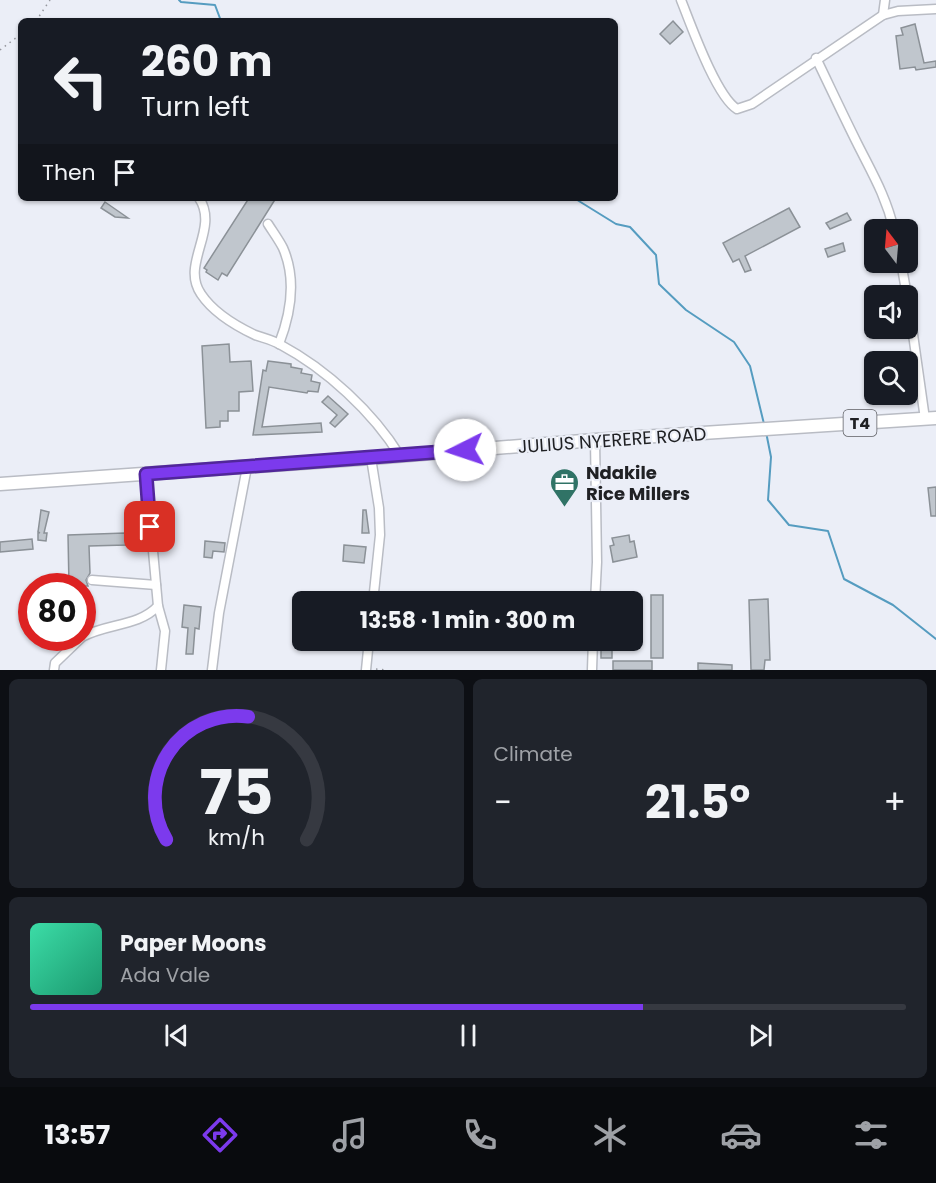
<!DOCTYPE html>
<meta charset="utf-8">
<style>
:root{--surface:#171b24;--page:#20242c;--text:#f1f3f6;--muted:#9ea1a6;--line:#363941;--accent:#7c3aed}
body{margin:0;font-family:Poppins,sans-serif;background:var(--page);color:var(--text);height:100vh;display:flex;flex-direction:column;font-size:22px;white-space:nowrap}
*{box-sizing:border-box;margin:0}
p{font-size:20px;color:var(--muted)}
.icon{flex:none;width:33px;height:33px;fill:none;stroke:currentColor;stroke-width:2;stroke-linecap:round;stroke-linejoin:round}
.map{position:relative;height:670px;overflow:hidden}
.sheet{display:flex;flex-direction:column;gap:9px;padding:9px;background:#0d0f14;flex:1}
.sheet>*{flex:none}
.top-card{position:absolute;left:18px;top:18px;width:600px;height:183px;border-radius:9px;box-shadow:0 2px 4px #0004;background:#171b24;color:var(--text);overflow:hidden}
.needle{width:39px;rotate:344deg}
.controls{position:absolute;left:864px;top:219px;display:grid;gap:12px}
.controls a{display:grid;place-items:center;width:54px;height:54px;border-radius:9px;background:var(--surface);box-shadow:0 2px 4px #0004;font-size:30px}
.speed{position:absolute;left:18px;top:573px;display:flex;gap:12px;font-size:30px;font-weight:700;text-align:center}
.speed>*{display:grid;place-content:center;width:78px;height:78px;border-radius:50%;background:var(--surface);box-shadow:0 2px 4px #0004;line-height:1}
.speed .limit{border:9px solid #d22;background:#fff;color:#111}
.pin{position:absolute;display:grid;place-items:center;width:51px;height:51px;color:#fff;margin:-26px;border-radius:12px;box-shadow:0 3px 9px #0006}
.me{position:absolute;width:66px;margin:-33px;rotate:266deg;stroke-linejoin:round;filter:drop-shadow(0 0 4px #0008)}
.turn{display:flex;align-items:center;gap:21px;height:126px;padding:0 24px;font-size:27px}
.turn .icon{width:78px;height:78px;stroke-width:2.5}
.turn b{display:block;font-size:42px;line-height:51px}
.then{display:flex;align-items:center;height:57px;padding:0 24px;background:#0003;gap:12px;font-size:22px}
.big{font-size:45px;font-weight:700;line-height:1.1}
.sheet .tile{flex:1;display:flex;flex-direction:column;justify-content:center;gap:9px;min-width:0;padding:0 21px;border-radius:9px;background:var(--page)}
.sheet .dial{align-items:center;gap:0}
.dial svg{height:156px;overflow:visible;fill:none;stroke:var(--line);stroke-width:7;stroke-linecap:round;text-anchor:middle}
.dial text{fill:var(--text);stroke:none}
.song{display:flex;align-items:center;gap:18px}
.cover{width:72px;height:72px;border-radius:9px;background:linear-gradient(135deg,hsl(160 70% 55%),hsl(160 70% 35%))}
.played{height:6px;border-radius:3px;background:linear-gradient(90deg,var(--accent) 70%,var(--line) 70%)}
.keys{display:flex;justify-content:space-around;direction:ltr}
.heat{display:flex;justify-content:space-between;align-items:center;font-size:33px;direction:ltr}
.sheet .tiles{flex:1;display:grid;gap:9px;grid-template-columns:1fr 1fr}
.tile:last-child{grid-column:span 2}
.trip{position:absolute;left:292px;top:591px;width:351px;height:60px;border-radius:9px;background:var(--surface);box-shadow:0 2px 4px #0004;font-weight:700;line-height:60px;text-align:center}
.dock{display:flex;height:96px;justify-content:space-around;align-items:center;background:#090b0e;color:var(--muted)}
.dock .icon{width:42px;height:42px}
.dock .current{color:var(--accent)}
.dock b{font-size:27px;color:var(--text)}
.map>svg:first-child{display:block}
</style>
<div class="map">
<svg width="936" height="670" viewBox="0 0 936 670">
<rect width="100%" height="100%" fill="#ebeef7"/>
<g fill="none" stroke-linecap="round" stroke-linejoin="round">
<g stroke="#559cc0" stroke-width="2">
<path d="M179 0 181 2 215 5 221 21"/>
<path d="M574 198 616 224 630 227 656 255 659 284 686 310 734 342 750 366 764 424"/>
<path d="M766 432 771 457 768 500 789 525 828 531 844 579 893 605 936 639"/>
</g>
</g>
<g fill="#c0c6cd" stroke="#8b9197" stroke-width="1.5">
<path d="M673 21 683 32 670 44 660 34Z"/>
<path d="M915 24 924 63 936 61V67L916 70 915 67 900 69 896 36 903 35 901 28Z"/>
<path d="M249 198H276L227 276 222 273 218 280 206 272 207 270 204 268Z"/>
<path d="M105 202 128 218 115 217 101 208Z"/>
<path d="M789 208 800 227 745 256 751 270 745 272 739 259 733 262 723 243Z"/>
<path d="M847 213 851 220 830 229 826 223Z"/>
<path d="M843 243 845 251 828 257 825 249Z"/>
<path d="M229 344 230 362 251 361 253 391 239 392V411H228V421H220V427L206 428 202 346Z"/>
<path d="M268 361 291 364V367L302 369 301 373 312 375 311 381 320 383 318 392 308 391 307 393 269 387 262 427 321 423 322 432 253 435 263 370 266 371Z"/>
<path d="M328 396 348 414 335 427 330 423 337 415 322 402Z"/>
<path d="M936 487V516H931L928 488Z"/>
<path d="M41 510 49 512 44 533H47L46 541 38 540V532L40 533 38 532Z"/>
<path d="M363 510H366L369 533H362Z"/>
<path d="M125 533 126 545 89 546 90 573 86 580 88 586H69L68 535Z"/>
<path d="M629 535 630 542 634 541 637 557 613 562 610 546 614 545 612 538Z"/>
<path d="M32 539 33 549 0 552V542Z"/>
<path d="M205 541 225 543 224 552 213 551 212 558 204 557Z"/>
<path d="M344 545 366 547 364 563 343 561Z"/>
<path d="M45 580 66 581V586H45Z"/>
<rect x="651" y="595" width="12" height="63"/>
<path d="M768 599 770 660H765L764 670H751L749 600Z"/>
<path d="M184 605 201 607 199 629 195 628 193 654H186L188 628 182 627Z"/>
<rect x="601" y="640" width="11" height="18"/>
<rect x="613" y="661" width="39" height="9"/>
<path d="M698 663 732 665V670H698Z"/>
</g>
<g fill="none" stroke-linecap="round" stroke-linejoin="round">
<defs>
<g id="minor">
<path d="M681 0C691 25 716 96 737 109L752 104 883 15 898 11 936 9"/>
<path d="M883 15 885 0"/>
<path d="M816 58C830 87 843 115 857 143 872 173 886 196 894 230"/>
<path d="M199 198C220 229 180 264 201 294 213 312 236 326 255 335 263 338 273 340 281 345 326 369 373 412 400 456"/>
<path d="M268 224C273 232 279 240 283 248 297 280 291 313 279 344"/>
<path d="M901 262 907 296"/>
<path d="M908 299 925 419"/>
<path d="M371 458 379 508 380 535 373 602"/>
<path d="M146 474 158 606 165 631 161 670"/>
<path d="M92 580 156 585"/>
<path d="M595 602 597 562 595 440"/>
<path d="M82 637C107 623 138 627 158 606"/>
<path d="M54 670 55 663 81 638"/>
<path d="M212 670 219 613 247 467"/>
<path d="M366 670 369 640"/>
<path d="M592 670 593 640"/>
</g>
<path id="highway" d="M0 484 371 458 595 440 936 418"/>
</defs>
<use href="#minor" stroke="#b9bcc4" stroke-width="11"/>
<use href="#highway" stroke="#b9bcc4" stroke-width="15"/>
<g stroke="#95979e" stroke-width="1.5" stroke-dasharray="1.5 4.5" stroke-linecap="butt">
<path d="M36 21 50 0"/>
<path d="M0 50 21 34"/>
<path d="M376 669 387 670"/>
</g>
<use href="#minor" stroke="#fff" stroke-width="8"/>
<use href="#highway" stroke="#fff" stroke-width="12"/>
</g>
<g fill="none" stroke-linecap="round" stroke-linejoin="round">
<defs>
<path id="route" d="M150 527 146 474 465 450"/>
</defs>
<use href="#route" stroke="#51269a" stroke-width="15"/>
<use href="#route" stroke="#7c3aed" stroke-width="10"/>
</g>
<defs>
<symbol id="office-pin" viewBox="-11 -11 22 30"><path d="M0 17L-7.5 6A9.5 9.5 0 1 1 7.5 6Z" fill="#307366" stroke="#ebeef7"/><path d="M-6-3h4V-5.5h4V-3h4V5H-6ZM-1-4.5V-3h2v-1.5ZM-6 0V1H6V0Z" fill="#fff"/></symbol>
</defs>
<g fill-rule="evenodd">
<use href="#office-pin" x="548" y="466" width="33" height="45"/>
</g>
<g text-anchor="middle" dominant-baseline="central" stroke-width="4.5" stroke-linejoin="round" paint-order="stroke">
<rect fill="#ebeef7" stroke="#5d5e63" stroke-width="1.5" x="843.5" y="410" width="33" height="26" rx="4.5"/>
<g font-size="16" font-weight="bold" fill="#202124">
<text x="860" y="423">T4</text>
</g>
<g font-size="18" fill="#202124" stroke="#ebeef7">
<text transform="translate(612 440) rotate(-4)">JULIUS NYERERE ROAD</text>
</g>
<g font-size="18" font-weight="bold" fill="#202124" stroke="#ebeef7" text-anchor="start">
<text x="586" y="472">Ndakile<tspan x="586" dy="21">Rice Millers</tspan></text>
</g>
</g>
</svg>
<div class="controls">
<a><svg class="needle" viewBox="-14 -14 28 28"><path d="M0-13l5 13h-10z" fill="#e53935"/><path d="M0 13l5-13h-10z" fill="#9ea1a6"/></svg></a>
<a><svg class="icon" aria-label="sound" viewBox="0 0 24 24"><path d="M4 9h4l5-4v14l-5-4H4zM17 9q2 3 0 6"/></svg></a>
<a><svg class="icon" aria-label="search" viewBox="0 0 24 24"><circle cx="10" cy="10" r="6"/><path d="M15 15l6 6"/></svg></a>
</div>
<div class="speed"><div class="limit">80</div></div>
<div class="pin" style="left:150px;top:527px;background:#d93025"><svg class="icon" aria-label="arrive" viewBox="0 0 24 24"><path d="M6 21V4h12l-3 4 3 4H6"/></svg></div>
<svg class="me" style="left:465px;top:450px" viewBox="-20 -20 40 40"><circle r="19" fill="#fff"/><path d="M0-13L10 11 0 6-10 11z" fill="#7c3aed"/></svg>
<div class="trip">13:58 · 1 min · 300 m</div>
<div class="top-card">
<div class="turn"><svg class="icon" aria-label="left" viewBox="0 0 24 24"><path d="M17 20v-9H6M10 6l-5 5 5 5"/></svg><div><b>260 m</b>Turn left</div></div>
<div class="then">Then<svg class="icon" aria-label="arrive" viewBox="0 0 24 24"><path d="M6 21V4h12l-3 4 3 4H6"/></svg></div>
</div>
</div>
<section class="sheet">
<div class="tiles">
<div class="tile dial"><svg viewBox="0 0 100 80">
<path d="M14 69A42 42 0 1 1 86 69"/>
<path d="M14 69A42 42 0 0 1 56 6" stroke="#7c3aed"/>
<text x="50" y="56" font-size="32" font-weight="700">75</text>
<text x="50" y="72" font-size="11">km/h</text>
</svg></div>
<div class="tile"><p>Climate</p>
<div class="heat"><a>−</a><b class="big">21.5°</b><a>+</a></div>
</div>
<div class="tile">
<div class="song"><i class="cover"></i><div><b>Paper Moons</b><p>Ada Vale</p></div></div>
<div class="played"></div>
<div class="keys"><svg class="icon" aria-label="previous" viewBox="0 0 24 24"><path d="M18 5L8 12l10 7zM5 5v14"/></svg><svg class="icon" aria-label="pause" viewBox="0 0 24 24"><path d="M8 5v14M16 5v14"/></svg><svg class="icon" aria-label="next" viewBox="0 0 24 24"><path d="M6 5l10 7-10 7zM19 5v14"/></svg></div>
</div>
</div>
</section>
<nav class="dock">
<b>13:57</b>
<svg class="icon current" aria-label="directions" viewBox="0 0 24 24"><path d="M12 3l9 9-9 9-9-9zM9 14v-3h6M13 9l2 2-2 2"/></svg>
<svg class="icon" aria-label="music" viewBox="0 0 24 24"><path d="M9 18V5l10-2v13"/><circle cx="6" cy="18" r="3"/><circle cx="16" cy="16" r="3"/></svg>
<svg class="icon" aria-label="phone" viewBox="0 0 24 24"><path d="M5 4h4l2 5-3 2q2 4 5 5l2-3 5 2v4C11 20 4 13 5 4z"/></svg>
<svg class="icon" aria-label="climate" viewBox="0 0 24 24"><path d="M12 3v18M4 7l16 10M4 17L20 7"/></svg>
<svg class="icon" aria-label="car" viewBox="0 0 24 24"><path d="M5 17H2v-5l4-1 3-4h7l3 4 3 1v5h-3M9 17h6M6 11h13"/><circle cx="7" cy="17" r="2"/><circle cx="17" cy="17" r="2"/></svg>
<svg class="icon" aria-label="filters" viewBox="0 0 24 24"><path d="M4 7h16M4 17h16"/><circle cx="9" cy="7" r="2"/><circle cx="15" cy="17" r="2"/></svg>
</nav>
